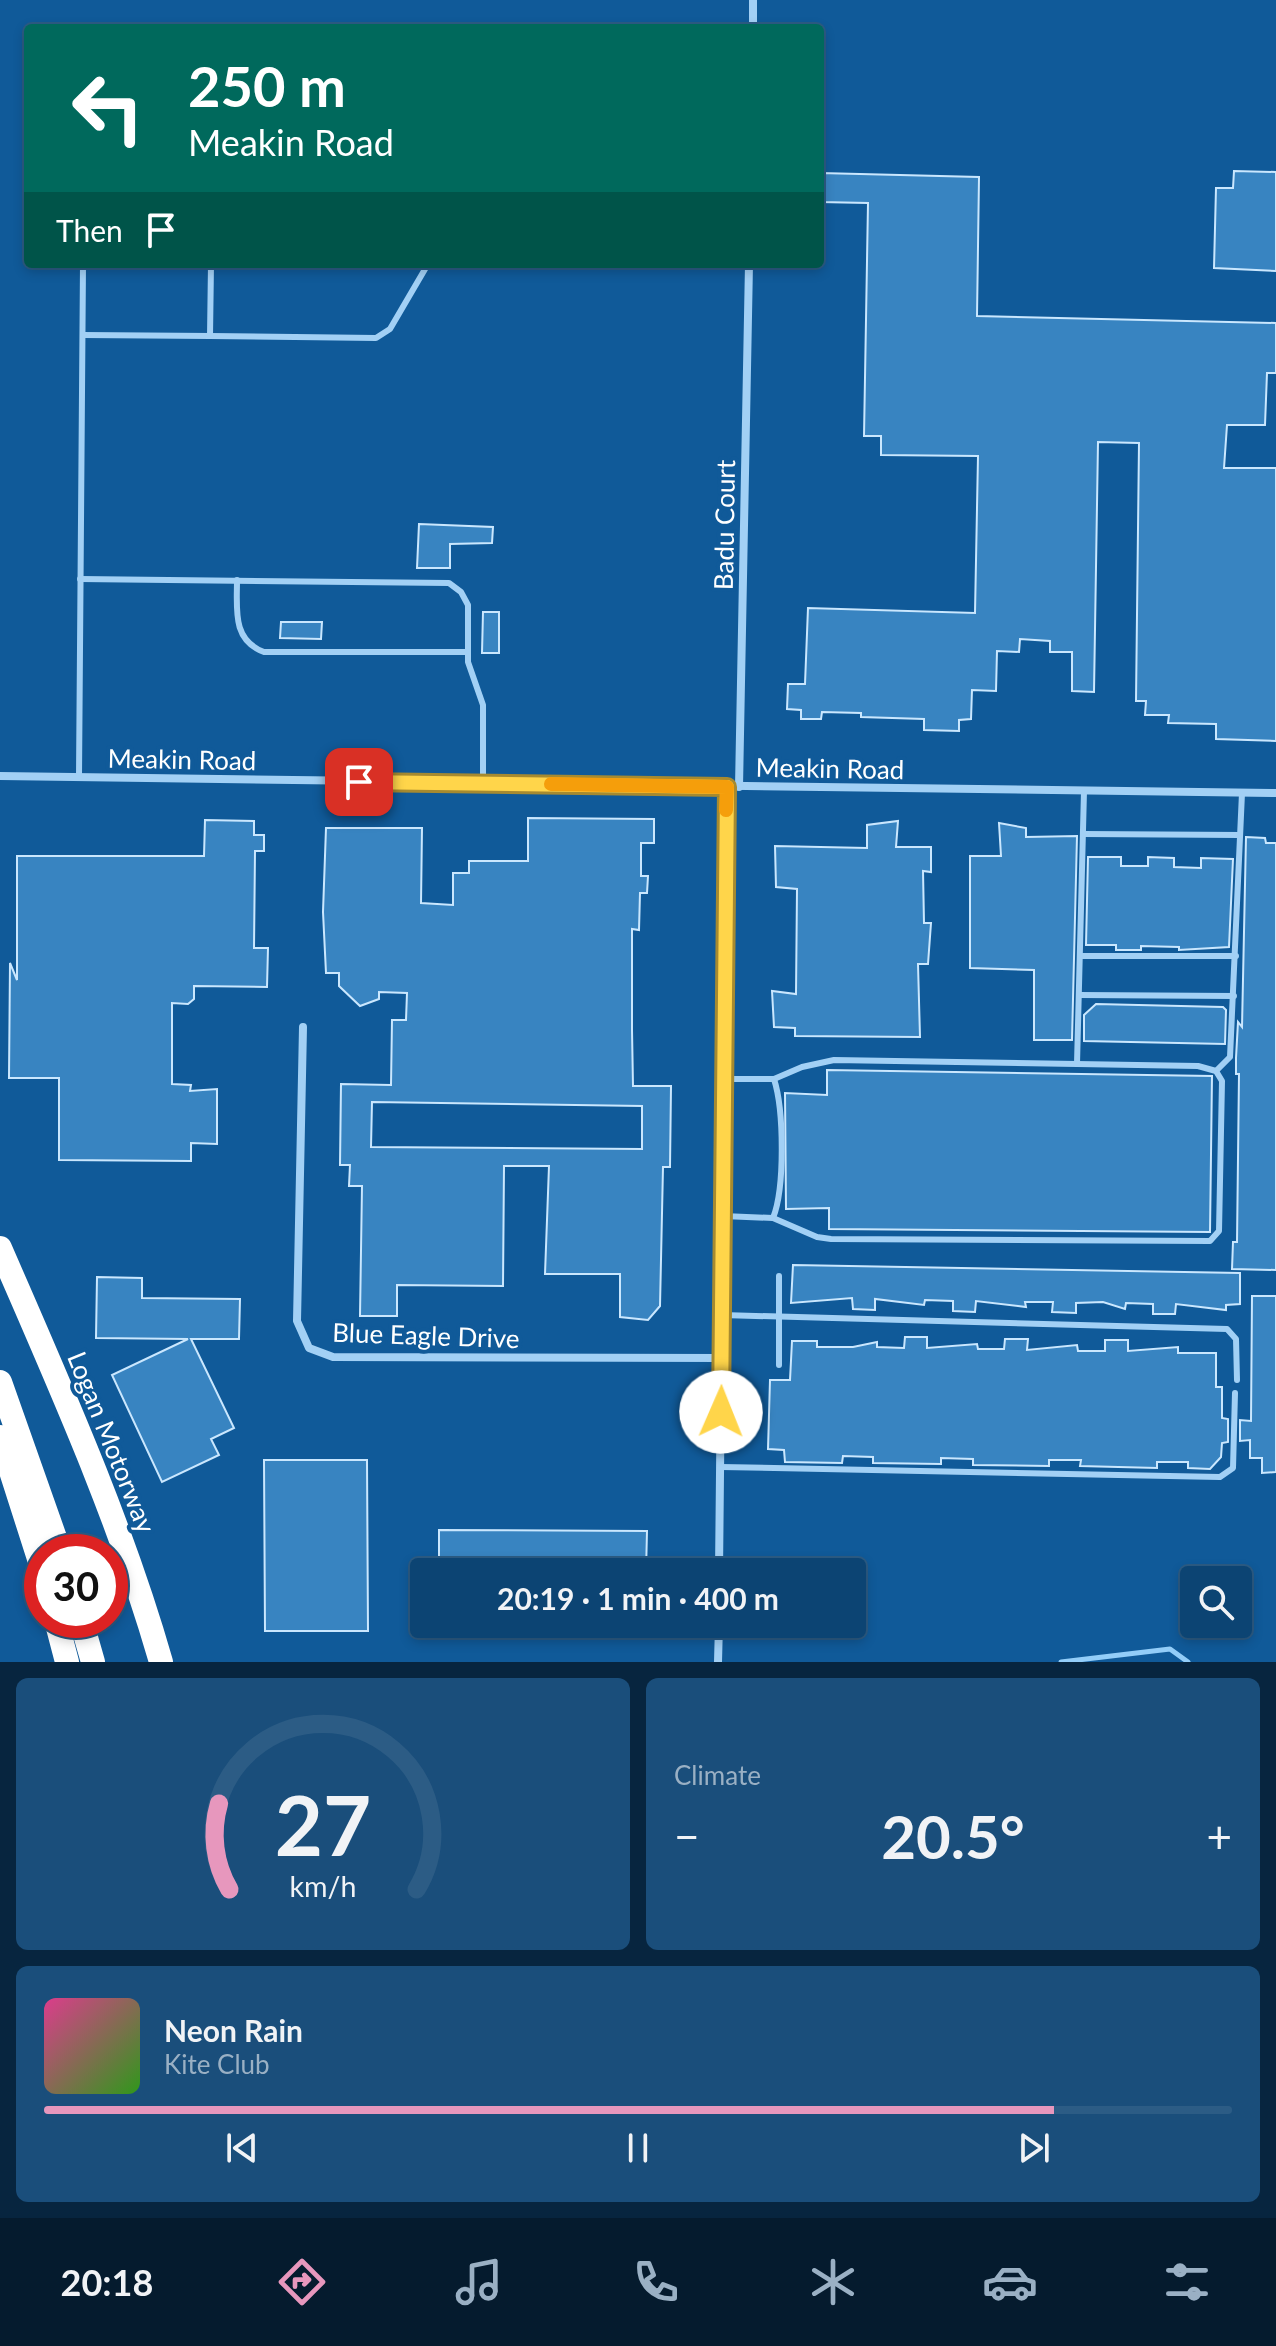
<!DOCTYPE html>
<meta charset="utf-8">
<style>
:root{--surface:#0c4473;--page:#1a4e7b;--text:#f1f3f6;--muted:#9ab0c4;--line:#2c5c85;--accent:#e797bd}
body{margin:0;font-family:Lato,sans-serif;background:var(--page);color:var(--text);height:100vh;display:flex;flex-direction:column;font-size:30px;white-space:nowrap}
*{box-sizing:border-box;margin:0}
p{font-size:26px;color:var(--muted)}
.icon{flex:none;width:44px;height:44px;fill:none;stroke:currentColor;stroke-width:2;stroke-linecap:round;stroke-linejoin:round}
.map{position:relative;height:1662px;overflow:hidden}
.panel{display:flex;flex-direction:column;gap:16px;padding:16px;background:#07253f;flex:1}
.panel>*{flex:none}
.hud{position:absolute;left:24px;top:24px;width:800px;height:244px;border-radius:8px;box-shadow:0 4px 12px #0003,0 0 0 2px var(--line);background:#00695c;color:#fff;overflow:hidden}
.fabs{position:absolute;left:1180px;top:1566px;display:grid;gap:16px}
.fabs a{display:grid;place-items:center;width:72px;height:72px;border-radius:8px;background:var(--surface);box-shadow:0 4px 12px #0003,0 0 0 2px var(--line);font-size:40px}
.speed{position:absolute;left:24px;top:1534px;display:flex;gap:16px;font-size:40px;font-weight:700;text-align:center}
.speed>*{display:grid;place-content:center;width:104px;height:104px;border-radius:50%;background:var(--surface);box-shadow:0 4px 12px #0003,0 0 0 2px var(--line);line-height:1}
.speed .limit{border:12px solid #d22;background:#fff;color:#111}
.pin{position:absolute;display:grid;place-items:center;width:68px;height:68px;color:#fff;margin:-34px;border-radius:16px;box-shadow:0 4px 12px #0006}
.me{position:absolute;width:88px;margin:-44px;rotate:1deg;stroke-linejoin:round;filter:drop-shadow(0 0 6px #0008)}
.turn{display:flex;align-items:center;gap:28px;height:168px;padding:0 32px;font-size:36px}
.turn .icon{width:104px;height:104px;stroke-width:2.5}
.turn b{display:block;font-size:56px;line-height:68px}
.then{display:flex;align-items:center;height:76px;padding:0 32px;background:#0003;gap:16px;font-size:30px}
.big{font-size:60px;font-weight:700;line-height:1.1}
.panel .card{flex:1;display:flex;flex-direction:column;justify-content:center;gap:12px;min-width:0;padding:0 28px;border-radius:12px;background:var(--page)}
.panel .dial{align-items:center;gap:0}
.dial svg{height:208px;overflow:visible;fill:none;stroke:var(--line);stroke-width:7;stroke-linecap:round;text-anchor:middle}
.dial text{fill:var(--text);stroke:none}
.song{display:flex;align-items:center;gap:24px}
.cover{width:96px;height:96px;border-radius:12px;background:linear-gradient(135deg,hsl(330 70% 55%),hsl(110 70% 35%))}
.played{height:8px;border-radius:4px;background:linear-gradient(90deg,var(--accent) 85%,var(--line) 85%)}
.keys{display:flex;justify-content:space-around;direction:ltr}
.heat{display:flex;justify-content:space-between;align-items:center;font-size:44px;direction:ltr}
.panel .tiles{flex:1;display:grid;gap:16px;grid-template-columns:1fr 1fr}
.card:last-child{grid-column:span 2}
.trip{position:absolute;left:410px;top:1558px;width:456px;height:80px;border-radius:8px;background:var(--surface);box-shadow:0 4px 12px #0003,0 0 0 2px var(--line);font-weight:700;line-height:80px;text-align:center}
.tab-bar{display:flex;height:128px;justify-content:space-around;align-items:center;background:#051b2e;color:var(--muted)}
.tab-bar .icon{width:56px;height:56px}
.tab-bar .active{color:var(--accent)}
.tab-bar b{font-size:36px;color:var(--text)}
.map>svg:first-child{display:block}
</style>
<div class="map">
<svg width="1276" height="1662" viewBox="0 0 1276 1662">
<rect width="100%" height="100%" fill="#105a99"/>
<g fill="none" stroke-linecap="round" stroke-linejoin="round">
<path stroke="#93cdf8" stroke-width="5" d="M1061 1662 1170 1649 1188 1662"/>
</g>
<g fill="#3884c1" stroke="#cae7fe" stroke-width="2" fill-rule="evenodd">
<path d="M1234 171 1276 172V271L1214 268 1216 188H1233Z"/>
<path d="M820 173 979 177 977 316 1276 323V373H1267L1265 425H1227L1224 468H1276V741L1216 739V724L1168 723 1169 715H1145L1146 701H1136L1139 443 1098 442 1094 692 1072 691V652H1050V641L1020 639 1019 652 997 651 996 691 972 690 971 719 959 720V731L924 730V719L861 717V713L822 712 821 719H801V710L787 709 788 684H805L808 608 975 613 978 456 881 455V436H864L868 203 820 202Z"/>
<path d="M419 524 493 527 492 543 450 544V568H417Z"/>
<path d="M483 612H499V653H482Z"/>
<path d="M281 622H322L321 639 280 638Z"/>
<path d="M528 818 654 819V843H641V876H648L647 893H640L639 930 632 929V1030L633 1086H671L670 1167H663L660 1306 648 1320 620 1317V1274H545L549 1166H504L503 1286 397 1285V1316H360L362 1186H349L350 1165H340L341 1084 391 1085 392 1020H406L407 993 379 992V999L360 1006 339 986V973H326L323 912 326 828H422L421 903 453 905V873H469V861H528ZM372 1102 642 1106V1149L371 1147Z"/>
<path d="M205 820 254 821V835H264V851H255L254 948H268L267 987 194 986V999L188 1004 172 1003V1084L191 1085 190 1091 217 1089V1144L191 1143V1161L59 1160V1078H9L10 963 17 980V856H204Z"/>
<path d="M898 821 896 847H931V872L923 871 924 923H931L928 964H918L920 1037 795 1036V1028L774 1027 772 991 796 994 797 889 776 887 775 846 867 848V825Z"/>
<path d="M999 823 1026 828V837L1077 836 1072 1040H1034V970L970 968V856H1001Z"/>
<path d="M1246 837 1265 838 1266 843H1276V1270L1232 1269 1233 1242H1237L1239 1074H1236V1058L1238 1022 1242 1027Z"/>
<path d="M1088 857H1121V866H1148V857L1174 858V867L1201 868V858L1233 859 1229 947 1179 950V947L1141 946V950H1116V945H1086Z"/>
<path d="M1096 1004 1223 1007 1226 1010 1225 1044 1084 1041V1015Z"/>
<path d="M827 1070 1212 1076 1210 1232 829 1229V1208L786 1209 785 1093 827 1095Z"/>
<path d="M793 1265 1240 1273V1304L1226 1305V1310L1176 1304 1175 1314H1153V1304L1126 1303 1125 1309 1103 1302 1076 1303V1313L1052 1312 1053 1302H1025L1026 1307 976 1301 975 1312 953 1311V1301L925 1300 924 1305 875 1299V1310L853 1309 852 1298 791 1303Z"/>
<path d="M97 1277 142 1278V1298L240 1299 239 1339H191L234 1428 211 1439 219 1455 162 1482 112 1375 188 1339 96 1338Z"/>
<path d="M1252 1296H1276V1472L1262 1473V1458H1250V1440L1240 1441V1420L1251 1421Z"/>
<path d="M905 1337H927V1348L977 1344 978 1349H1004L1005 1339H1028L1027 1350 1077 1345 1078 1351H1105V1340H1128V1351L1178 1347V1353H1216V1387H1222V1418L1228 1419V1442L1222 1443 1221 1457 1210 1469 1188 1468V1462H1157V1468L1080 1466 1081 1460H1049V1466L973 1465V1459L941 1458V1464L873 1463V1457L843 1456 842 1463 785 1462 784 1450 768 1449 770 1380H790L792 1341H817V1347H853L877 1342V1347L904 1348Z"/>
<path d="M264 1460H367L368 1631H265Z"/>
<path d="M439 1530 647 1531 646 1572H439Z"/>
</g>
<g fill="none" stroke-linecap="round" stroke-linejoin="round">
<g stroke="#a2d0f5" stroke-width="6">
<path d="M83 335 210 336 211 264"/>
<path d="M210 336 376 338 390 329 428 264"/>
<path d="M80 579 449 583 461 592 468 605V662L483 705V783"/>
<path d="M237 580C237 610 232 640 264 652H468"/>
<path d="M79 777 83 264"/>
<path d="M1083 834 1240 835"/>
<path d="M1080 956H1236"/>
<path d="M1079 995 1234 996"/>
<path d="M1077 1064 1084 791"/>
<path d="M1216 1071 1230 1057 1242 793"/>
<path d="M723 1216 773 1218 817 1237 831 1239 1210 1241 1219 1231 1222 1081 1216 1071 1198 1066 834 1060 802 1067 774 1079H724"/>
<path d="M773 1218C785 1188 784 1110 774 1079"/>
<path d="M722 1315 1227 1329 1236 1339 1237 1380"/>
<path d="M779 1365V1276"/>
<path d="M721 1467 1220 1477 1233 1468 1235 1393"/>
</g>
<g stroke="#a2d0f5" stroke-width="8">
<path d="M753 28V0"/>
<path d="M0 776 1276 793"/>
<path d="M739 787 749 264"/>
<path d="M303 1027 297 1321 309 1348 333 1357 722 1358"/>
<path d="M719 1572 727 787"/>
<path d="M718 1662 719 1624"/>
</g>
<g stroke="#fff" stroke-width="24">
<path d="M0 1248C59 1384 120 1519 161 1662"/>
<path d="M0 1382 60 1552"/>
<path d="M0 1437 42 1568"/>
<path d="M56 1620 67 1662"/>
<path d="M81 1620 93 1662"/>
</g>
</g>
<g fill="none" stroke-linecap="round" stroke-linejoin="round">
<defs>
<path id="route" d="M359 782 727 787 721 1412"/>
</defs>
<use href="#route" stroke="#a68a30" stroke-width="20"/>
<use href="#route" stroke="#ffd54a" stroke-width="14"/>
<path stroke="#f59e0b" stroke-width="14" d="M551 784 727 787 726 810"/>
</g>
<g text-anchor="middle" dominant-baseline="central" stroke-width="8" stroke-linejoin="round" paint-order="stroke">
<g font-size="26" fill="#fff" stroke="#105a99">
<text transform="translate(724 525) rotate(-89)">Badu Court</text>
<text transform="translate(182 759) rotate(1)">Meakin Road</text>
<text transform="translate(830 768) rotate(1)">Meakin Road</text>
<text transform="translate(426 1335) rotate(2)">Blue Eagle Drive</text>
<text transform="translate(112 1442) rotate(68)">Logan Motorway</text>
</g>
</g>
</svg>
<div class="fabs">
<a><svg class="icon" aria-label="search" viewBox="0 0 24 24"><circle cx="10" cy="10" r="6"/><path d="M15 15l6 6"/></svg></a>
</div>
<div class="speed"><div class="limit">30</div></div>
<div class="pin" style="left:359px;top:782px;background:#d93025"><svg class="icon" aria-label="arrive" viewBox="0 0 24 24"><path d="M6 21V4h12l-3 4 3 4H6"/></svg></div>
<svg class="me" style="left:721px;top:1412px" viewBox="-20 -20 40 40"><circle r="19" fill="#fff"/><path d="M0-13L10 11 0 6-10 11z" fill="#ffd54a"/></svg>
<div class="trip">20:19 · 1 min · 400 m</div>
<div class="hud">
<div class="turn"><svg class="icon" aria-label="left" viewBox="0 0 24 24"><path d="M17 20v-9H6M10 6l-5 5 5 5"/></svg><div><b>250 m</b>Meakin Road</div></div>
<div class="then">Then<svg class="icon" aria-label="arrive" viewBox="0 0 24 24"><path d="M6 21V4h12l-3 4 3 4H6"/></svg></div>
</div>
</div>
<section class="panel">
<div class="tiles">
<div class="card dial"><svg viewBox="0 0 100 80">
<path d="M14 69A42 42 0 1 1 86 69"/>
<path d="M14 69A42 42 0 0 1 10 36" stroke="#e797bd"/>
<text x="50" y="56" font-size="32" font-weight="700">27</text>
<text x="50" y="72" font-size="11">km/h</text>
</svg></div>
<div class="card"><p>Climate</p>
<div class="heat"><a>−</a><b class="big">20.5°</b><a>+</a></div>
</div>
<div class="card">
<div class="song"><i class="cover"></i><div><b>Neon Rain</b><p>Kite Club</p></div></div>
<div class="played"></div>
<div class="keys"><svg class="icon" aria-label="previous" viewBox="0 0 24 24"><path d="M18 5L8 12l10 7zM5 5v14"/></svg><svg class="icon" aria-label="pause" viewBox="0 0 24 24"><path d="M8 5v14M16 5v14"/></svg><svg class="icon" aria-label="next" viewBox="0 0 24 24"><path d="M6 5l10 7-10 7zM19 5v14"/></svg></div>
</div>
</div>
</section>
<nav class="tab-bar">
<b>20:18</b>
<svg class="icon active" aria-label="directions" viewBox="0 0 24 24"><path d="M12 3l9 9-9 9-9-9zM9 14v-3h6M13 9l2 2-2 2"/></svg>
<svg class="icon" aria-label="music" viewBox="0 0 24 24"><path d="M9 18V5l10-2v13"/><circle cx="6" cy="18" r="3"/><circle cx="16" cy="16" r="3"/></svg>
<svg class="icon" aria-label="phone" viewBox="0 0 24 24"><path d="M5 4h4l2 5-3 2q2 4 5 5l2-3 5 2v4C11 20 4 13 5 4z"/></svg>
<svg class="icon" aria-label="climate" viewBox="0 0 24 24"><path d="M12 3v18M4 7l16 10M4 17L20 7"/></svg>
<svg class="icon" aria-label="car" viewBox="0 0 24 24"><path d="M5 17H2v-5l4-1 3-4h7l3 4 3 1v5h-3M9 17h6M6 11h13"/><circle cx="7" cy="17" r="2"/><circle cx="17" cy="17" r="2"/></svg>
<svg class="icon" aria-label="filters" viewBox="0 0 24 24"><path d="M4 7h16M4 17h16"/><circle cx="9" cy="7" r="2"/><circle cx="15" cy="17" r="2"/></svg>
</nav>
